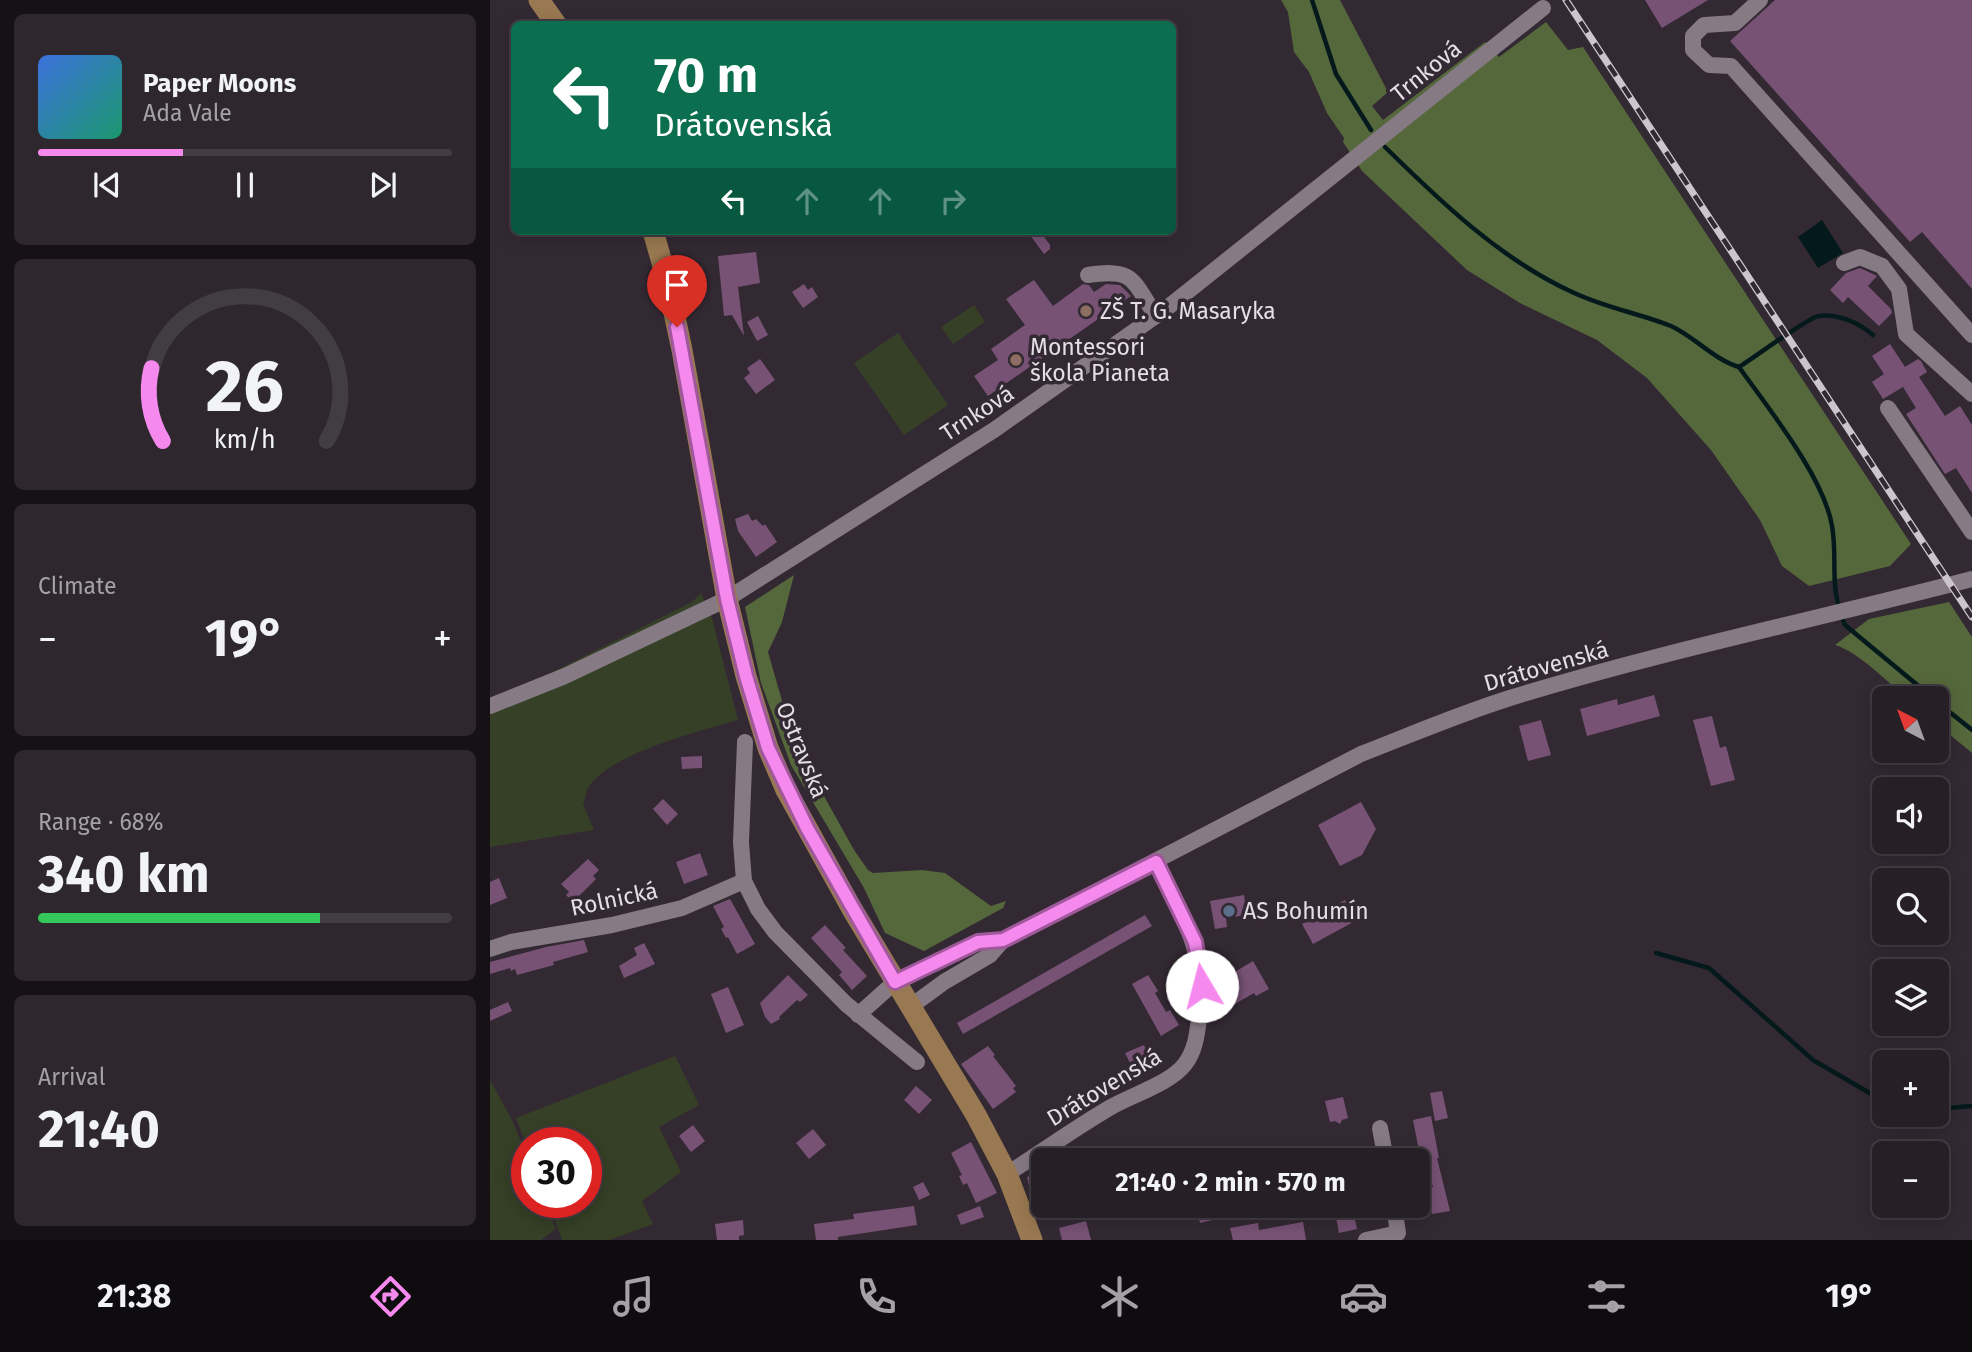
<!DOCTYPE html>
<meta charset="utf-8">
<style>
:root{--surface:#261f26;--page:#2e272e;--text:#f1f3f6;--muted:#a4a2a7;--line:#423d43;--accent:#f589ee}
body{margin:0;font-family:"Fira Sans",sans-serif;background:var(--page);color:var(--text);height:100vh;display:flex;flex-direction:column;font-size:26px;white-space:nowrap}
*{box-sizing:border-box;margin:0}
p{font-size:23px;color:var(--muted)}
.icon{flex:none;width:38px;height:38px;fill:none;stroke:currentColor;stroke-width:2;stroke-linecap:round;stroke-linejoin:round}
.map{position:relative;flex:1;overflow:hidden}
.panel{display:flex;flex-direction:column;gap:14px;padding:14px;background:#151115;width:490px}
.panel>*{flex:none}
.hud{position:absolute;left:21px;top:21px;width:665px;height:214px;border-radius:10px;box-shadow:0 4px 18px #0003,0 0 0 2px var(--line);background:#0b6e4f;color:#fff;overflow:hidden}
.needle{width:46px;rotate:319deg}
.fabs{position:absolute;left:1382px;top:686px;display:grid;gap:14px}
.fabs a{display:grid;place-items:center;width:77px;height:77px;border-radius:10px;background:var(--surface);box-shadow:0 4px 18px #0003,0 0 0 2px var(--line);font-size:35px}
.speed{position:absolute;left:21px;top:1127px;display:flex;gap:14px;font-size:35px;font-weight:700;text-align:center}
.speed>*{display:grid;place-content:center;width:91px;height:91px;border-radius:50%;background:var(--surface);box-shadow:0 4px 18px #0003,0 0 0 2px var(--line);line-height:1}
.speed .limit{border:10px solid #d22;background:#fff;color:#111}
.pin{position:absolute;display:grid;place-items:center;width:60px;height:60px;color:#fff;margin:-72px -30px;border-radius:50% 50% 50% 0;rotate:-45deg;box-shadow:0 0 7px #0007}
.pin .icon{rotate:45deg}
.me{position:absolute;width:77px;margin:-38px;rotate:352deg;stroke-linejoin:round;filter:drop-shadow(0 0 5px #0008)}
.turn{display:flex;align-items:center;gap:24px;height:147px;padding:0 28px;font-size:32px}
.turn .icon{width:91px;height:91px;stroke-width:2.5}
.turn b{display:block;font-size:49px;line-height:60px}
.lanes{display:flex;align-items:center;height:66px;padding:0 28px;background:#0003;justify-content:center;gap:35px;direction:ltr}
.lanes .off{opacity:.35}
.big{font-size:52px;font-weight:700;line-height:1.1}
.panel .widget{flex:1;display:flex;flex-direction:column;justify-content:center;gap:10px;min-width:0;padding:0 24px;border-radius:10px;background:var(--page)}
.panel .dial{align-items:center;gap:0}
.dial svg{height:182px;overflow:visible;fill:none;stroke:var(--line);stroke-width:7;stroke-linecap:round;text-anchor:middle}
.dial text{fill:var(--text);stroke:none}
.song{display:flex;align-items:center;gap:21px}
.cover{width:84px;height:84px;border-radius:10px;background:linear-gradient(135deg,hsl(220 70% 55%),hsl(160 70% 35%))}
.played{height:7px;border-radius:4px;background:linear-gradient(90deg,var(--accent) 35%,var(--line) 35%)}
.keys{display:flex;justify-content:space-around;direction:ltr}
.heat{display:flex;justify-content:space-between;align-items:center;font-size:38px;direction:ltr}
.charge{height:10px;border-radius:5px;background:linear-gradient(90deg,#34c759 68%,var(--line) 0)}
.trip{position:absolute;left:541px;top:1148px;width:399px;height:70px;border-radius:10px;background:var(--surface);box-shadow:0 4px 18px #0003,0 0 0 2px var(--line);font-weight:700;line-height:70px;text-align:center}
.tab-bar{display:flex;height:112px;justify-content:space-around;align-items:center;background:#0f0c0f;color:var(--muted)}
.tab-bar .icon{width:49px;height:49px}
.tab-bar .selected{color:var(--accent)}
.tab-bar b{font-size:32px;color:var(--text)}
main{display:flex;flex:1;min-height:0}
.map>svg:first-child{display:block}
</style>
<main>
<section class="panel">
<div class="widget">
<div class="song"><i class="cover"></i><div><b>Paper Moons</b><p>Ada Vale</p></div></div>
<div class="played"></div>
<div class="keys"><svg class="icon" aria-label="previous" viewBox="0 0 24 24"><path d="M18 5L8 12l10 7zM5 5v14"/></svg><svg class="icon" aria-label="pause" viewBox="0 0 24 24"><path d="M8 5v14M16 5v14"/></svg><svg class="icon" aria-label="next" viewBox="0 0 24 24"><path d="M6 5l10 7-10 7zM19 5v14"/></svg></div>
</div>
<div class="widget dial"><svg viewBox="0 0 100 80">
<path d="M14 69A42 42 0 1 1 86 69"/>
<path d="M14 69A42 42 0 0 1 9 37" stroke="#f589ee"/>
<text x="50" y="56" font-size="32" font-weight="700">26</text>
<text x="50" y="72" font-size="11">km/h</text>
</svg></div>
<div class="widget"><p>Climate</p>
<div class="heat"><a>−</a><b class="big">19°</b><a>+</a></div>
</div>
<div class="widget"><p>Range · 68%</p><b class="big">340 km</b><div class="charge"></div></div>
<div class="widget"><p>Arrival</p><b class="big">21:40</b></div>
</section>
<div class="map">
<svg width="1482" height="1240" viewBox="0 0 1482 1240">
<rect width="100%" height="100%" fill="#332933"/>
<g fill="#354026">
<path d="M484 305 495 322 463 344 451 327Z"/>
<path d="M408 333 458 405 414 435 364 363Z"/>
<path d="M211 593 222 618 248 720C210 731 118 754 98 788 96 793 95 799 93 804L104 830 0 847V700L29 689 202 602Z"/>
<path d="M185 1056 209 1105 169 1127 191 1172 152 1201 163 1224 120 1240H72L58 1202H96V1143H37V1147L26 1118Z"/>
<path d="M0 1080 22 1120 37 1156V1202H55L66 1229 51 1240H0Z"/>
</g>
<g fill="#55683b">
<path d="M791 0H850L898 92 882 106 893 120 995 42 1009 57 1056 22 1078 50 1093 47 1421 544 1400 566 1319 586 1292 566 1270 520 1221 450 1157 378 1107 340 1030 303 977 270 872 171 853 142 854 138 837 113 819 72 804 52 798 12Z"/>
<path d="M304 575 292 622 278 652 299 725 314 760 364 850 378 870 383 873 432 870 455 873 501 906 516 901 513 908 434 951 395 933 374 888 301 765 271 683 255 607Z"/>
<path d="M1459 602 1482 637V753L1447 724V698H1417C1397 682 1369 652 1345 645L1379 619Z"/>
</g>
<path fill="#04191b" d="M1332 220 1353 253 1328 268 1308 237Z"/>
<g fill="none" stroke-linecap="round" stroke-linejoin="round">
<g stroke="#04191b" stroke-width="4.5">
<path d="M822 0 846 74 881 130"/>
<path d="M895 147C950 201 1009 258 1080 291 1112 307 1148 313 1181 326 1205 337 1223 359 1249 367 1262 359 1318 318 1328 316 1348 313 1369 323 1383 335"/>
<path d="M1249 367C1278 408 1334 477 1342 526 1347 552 1341 581 1349 607"/>
<path d="M1351 615 1355 625 1443 698"/>
<path d="M1447 702 1482 730"/>
<path d="M1166 953 1219 968 1323 1060 1395 1102"/>
<path d="M1447 1109 1482 1106"/>
</g>
</g>
<g fill="#775275">
<path d="M1155 0H1218L1172 28Z"/>
<path d="M1285 0H1482V289L1432 232 1420 242 1240 41Z"/>
<path d="M537 231H550L560 245V249L554 254Z"/>
<path d="M266 252 270 283 248 287 254 336 242 315 234 316 228 256Z"/>
<path d="M1370 268 1385 275 1387 276 1378 286 1401 309 1402 313 1389 326 1358 297 1353 303 1340 290 1356 273Z"/>
<path d="M544 280 563 306 593 284 599 285 604 292 616 284 630 285 641 296 498 396 484 376 508 360 501 349 535 325 516 299Z"/>
<path d="M314 284 318 290 322 287 328 297 313 308 302 292Z"/>
<path d="M268 316 278 335 267 341 257 322Z"/>
<path d="M1400 344 1415 367 1428 359 1431 361 1437 372 1429 377 1455 416 1470 406 1482 425V493L1466 468 1455 474 1416 414 1426 408 1413 387 1393 399 1382 382 1394 374 1382 356Z"/>
<path d="M270 359 285 380 266 394 254 378 260 373 257 368Z"/>
<path d="M258 514 262 521 266 519 273 526 275 524 287 542 266 557 248 531 245 519Z"/>
<path d="M1164 695 1170 716 1097 736 1090 709 1127 699 1128 705Z"/>
<path d="M1222 716 1230 748 1236 746 1245 780 1221 786 1203 720Z"/>
<path d="M1051 720 1061 755 1038 761 1029 726Z"/>
<path d="M212 756V768L192 769 191 757Z"/>
<path d="M173 799 188 814 177 825 163 809Z"/>
<path d="M871 802 886 829 872 855 850 866 828 825Z"/>
<path d="M210 853 218 875 194 884 186 862Z"/>
<path d="M98 859 109 870 103 876 106 879 83 902 76 895 79 892 71 884Z"/>
<path d="M9 878 17 898 0 905V882Z"/>
<path d="M754 895 757 915 736 918 737 927 725 929 720 901Z"/>
<path d="M240 899 265 944 247 954 238 937 236 938 231 929 234 927 223 906Z"/>
<path d="M855 900 867 920 823 944 812 924Z"/>
<path d="M655 915 662 926 473 1034 467 1023Z"/>
<path d="M335 925 356 948 353 950 377 976 362 990 349 975 352 972 321 938Z"/>
<path d="M94 940 98 952 63 962 64 965 27 975 25 969 21 971 20 968 0 974V962L56 947Z"/>
<path d="M154 943 165 964 134 978 129 966 147 955 144 948Z"/>
<path d="M763 961 779 989 766 996 764 993 736 1009 723 985Z"/>
<path d="M298 975 318 995 310 1002 307 1000 289 1017 290 1019 281 1024 275 1017 270 1003Z"/>
<path d="M658 975 668 991 665 993 676 1012 680 1010 689 1025 671 1036 642 984Z"/>
<path d="M238 987 254 1025 236 1033 221 994Z"/>
<path d="M18 1002 22 1011 0 1021V1010Z"/>
<path d="M654 1045 664 1066 646 1075 635 1053Z"/>
<path d="M498 1046 505 1055 503 1056 526 1086 523 1088 526 1092 503 1109 471 1064Z"/>
<path d="M426 1086 442 1100 429 1114 414 1100Z"/>
<path d="M952 1091 958 1118 945 1121 940 1093Z"/>
<path d="M853 1097 858 1118 852 1120 850 1124 845 1121 840 1122 835 1101Z"/>
<path d="M941 1116 949 1158H947L960 1211 942 1214 937 1188 943 1187 935 1160 931 1161 923 1120Z"/>
<path d="M203 1125 215 1141 201 1152 189 1136Z"/>
<path d="M323 1129 336 1145 319 1159 306 1143Z"/>
<path d="M481 1142 507 1193 486 1203 477 1183 473 1185 469 1176 472 1175 461 1153Z"/>
<path d="M858 1148 860 1160H822L821 1155Z"/>
<path d="M553 1172V1186L540 1190 537 1177Z"/>
<path d="M433 1182 440 1195 429 1200 423 1187Z"/>
<path d="M424 1206 427 1225 348 1237V1240H326L324 1224 364 1219 363 1214Z"/>
<path d="M490 1206 494 1217 471 1225 467 1215Z"/>
<path d="M706 1206H724L727 1219 710 1223Z"/>
<path d="M844 1206H862L867 1229 849 1233Z"/>
<path d="M253 1220 254 1235 249 1236V1240H227L225 1224Z"/>
<path d="M596 1221 601 1240H572L569 1228Z"/>
<path d="M813 1222 816 1240H743L740 1228 768 1223 769 1230Z"/>
</g>
<g fill="none" stroke-linecap="round" stroke-linejoin="round">
<g stroke="#867a85" stroke-width="16">
<path d="M1270 0 1245 23 1214 25 1203 36V50L1219 65 1241 66 1482 335"/>
<path d="M1354 263 1370 257 1392 266 1409 289 1416 334 1482 394"/>
<path d="M598 275C645 268 642 280 666 316"/>
<path d="M1398 408 1482 532"/>
<path d="M0 706 75 676 237 599 504 430 677 308 1053 8"/>
<path d="M255 742 251 842 254 881 268 909 285 932 356 1004 427 1062"/>
<path d="M0 949 21 942 122 925 192 908 254 881"/>
<path d="M420 1007 454 982 500 955 513 940"/>
<path d="M368 1015 405 982 488 942 513 940 871 754C920 735 969 714 1020 698 1172 651 1328 619 1482 579"/>
<path d="M890 1128 896 1160"/>
<path d="M517 1174C552 1152 585 1128 621 1107 642 1095 681 1083 695 1064 705 1051 707 1035 709 1019 717 954 694 918 666 862"/>
<path d="M876 1240 908 1233 904 1206"/>
</g>
<g stroke="#997951" stroke-width="21">
<path d="M49 0 66 24"/>
<path d="M163 231 177 280 192 350 237 599 256 676 278 748 296 790 362 909 486 1115 517 1174 542 1240"/>
</g>
<defs>
<path id="rail" d="M1076 0 1482 617"/>
</defs>
<use href="#rail" stroke="#cdc5cd" stroke-width="7"/>
<use href="#rail" stroke="#332933" stroke-width="4.5" stroke-dasharray="13" stroke-linecap="butt"/>
</g>
<g fill="none" stroke-linecap="round" stroke-linejoin="round">
<defs>
<path id="route" d="M187 327 237 599 256 676 278 748 317 828 405 982 488 942 513 940 666 862 705 942 712 986"/>
</defs>
<use href="#route" stroke="#9f599b" stroke-width="18"/>
<use href="#route" stroke="#f589ee" stroke-width="12"/>
</g>
<g fill="#8d6e63" stroke="#332933" stroke-width="2.5">
<circle cx="596" cy="311" r="7"/>
<circle cx="526" cy="360" r="7"/>
</g>
<circle fill="#5c6f8a" stroke="#332933" stroke-width="2.5" cx="739" cy="911" r="7"/>
<g text-anchor="middle" dominant-baseline="central" stroke-width="7" stroke-linejoin="round" paint-order="stroke">
<g font-size="23" fill="#e5dee5" stroke="#332933">
<text transform="translate(936 71) rotate(-39)">Trnková</text>
<text transform="translate(487 413) rotate(-33)">Trnková</text>
<text transform="translate(1056 666) rotate(-16)">Drátovenská</text>
<text transform="translate(312 750) rotate(68)">Ostravská</text>
<text transform="translate(124 899) rotate(-12)">Rolnická</text>
<text transform="translate(614 1087) rotate(-31)">Drátovenská</text>
</g>
<g font-size="23" fill="#e5dee5" stroke="#332933" text-anchor="start">
<text x="610" y="311">ZŠ T. G. Masaryka</text>
<text x="540" y="347">Montessori<tspan x="540" dy="26">škola Pianeta</tspan></text>
<text x="753" y="911">AS Bohumín</text>
</g>
</g>
</svg>
<div class="fabs">
<a><svg class="needle" viewBox="-14 -14 28 28"><path d="M0-13l5 13h-10z" fill="#e53935"/><path d="M0 13l5-13h-10z" fill="#a4a2a7"/></svg></a>
<a><svg class="icon" aria-label="sound" viewBox="0 0 24 24"><path d="M4 9h4l5-4v14l-5-4H4zM17 9q2 3 0 6"/></svg></a>
<a><svg class="icon" aria-label="search" viewBox="0 0 24 24"><circle cx="10" cy="10" r="6"/><path d="M15 15l6 6"/></svg></a>
<a><svg class="icon" aria-label="layers" viewBox="0 0 24 24"><path d="M12 4l9 5-9 5-9-5zM3 14l9 5 9-5"/></svg></a>
<a>+</a>
<a>−</a>
</div>
<div class="speed"><div class="limit">30</div></div>
<div class="pin" style="left:187px;top:327px;background:#d93025"><svg class="icon" aria-label="arrive" viewBox="0 0 24 24"><path d="M6 21V4h12l-3 4 3 4H6"/></svg></div>
<svg class="me" style="left:712px;top:986px" viewBox="-20 -20 40 40"><circle r="19" fill="#fff"/><path d="M0-13L10 11 0 6-10 11z" fill="#f589ee"/></svg>
<div class="trip">21:40 · 2 min · 570 m</div>
<div class="hud">
<div class="turn"><svg class="icon" aria-label="left" viewBox="0 0 24 24"><path d="M17 20v-9H6M10 6l-5 5 5 5"/></svg><div><b>70 m</b>Drátovenská</div></div>
<div class="lanes"><svg class="icon" aria-label="left" viewBox="0 0 24 24"><path d="M17 20v-9H6M10 6l-5 5 5 5"/></svg><svg class="icon off" aria-label="ahead" viewBox="0 0 24 24"><path d="M12 20V5M6 11l6-6 6 6"/></svg><svg class="icon off" aria-label="ahead" viewBox="0 0 24 24"><path d="M12 20V5M6 11l6-6 6 6"/></svg><svg class="icon off" aria-label="right" viewBox="0 0 24 24"><path d="M7 20v-9h11M14 6l5 5-5 5"/></svg></div>
</div>
</div>
</main>
<nav class="tab-bar">
<b>21:38</b>
<svg class="icon selected" aria-label="directions" viewBox="0 0 24 24"><path d="M12 3l9 9-9 9-9-9zM9 14v-3h6M13 9l2 2-2 2"/></svg>
<svg class="icon" aria-label="music" viewBox="0 0 24 24"><path d="M9 18V5l10-2v13"/><circle cx="6" cy="18" r="3"/><circle cx="16" cy="16" r="3"/></svg>
<svg class="icon" aria-label="phone" viewBox="0 0 24 24"><path d="M5 4h4l2 5-3 2q2 4 5 5l2-3 5 2v4C11 20 4 13 5 4z"/></svg>
<svg class="icon" aria-label="climate" viewBox="0 0 24 24"><path d="M12 3v18M4 7l16 10M4 17L20 7"/></svg>
<svg class="icon" aria-label="car" viewBox="0 0 24 24"><path d="M5 17H2v-5l4-1 3-4h7l3 4 3 1v5h-3M9 17h6M6 11h13"/><circle cx="7" cy="17" r="2"/><circle cx="17" cy="17" r="2"/></svg>
<svg class="icon" aria-label="filters" viewBox="0 0 24 24"><path d="M4 7h16M4 17h16"/><circle cx="9" cy="7" r="2"/><circle cx="15" cy="17" r="2"/></svg>
<b>19°</b>
</nav>
